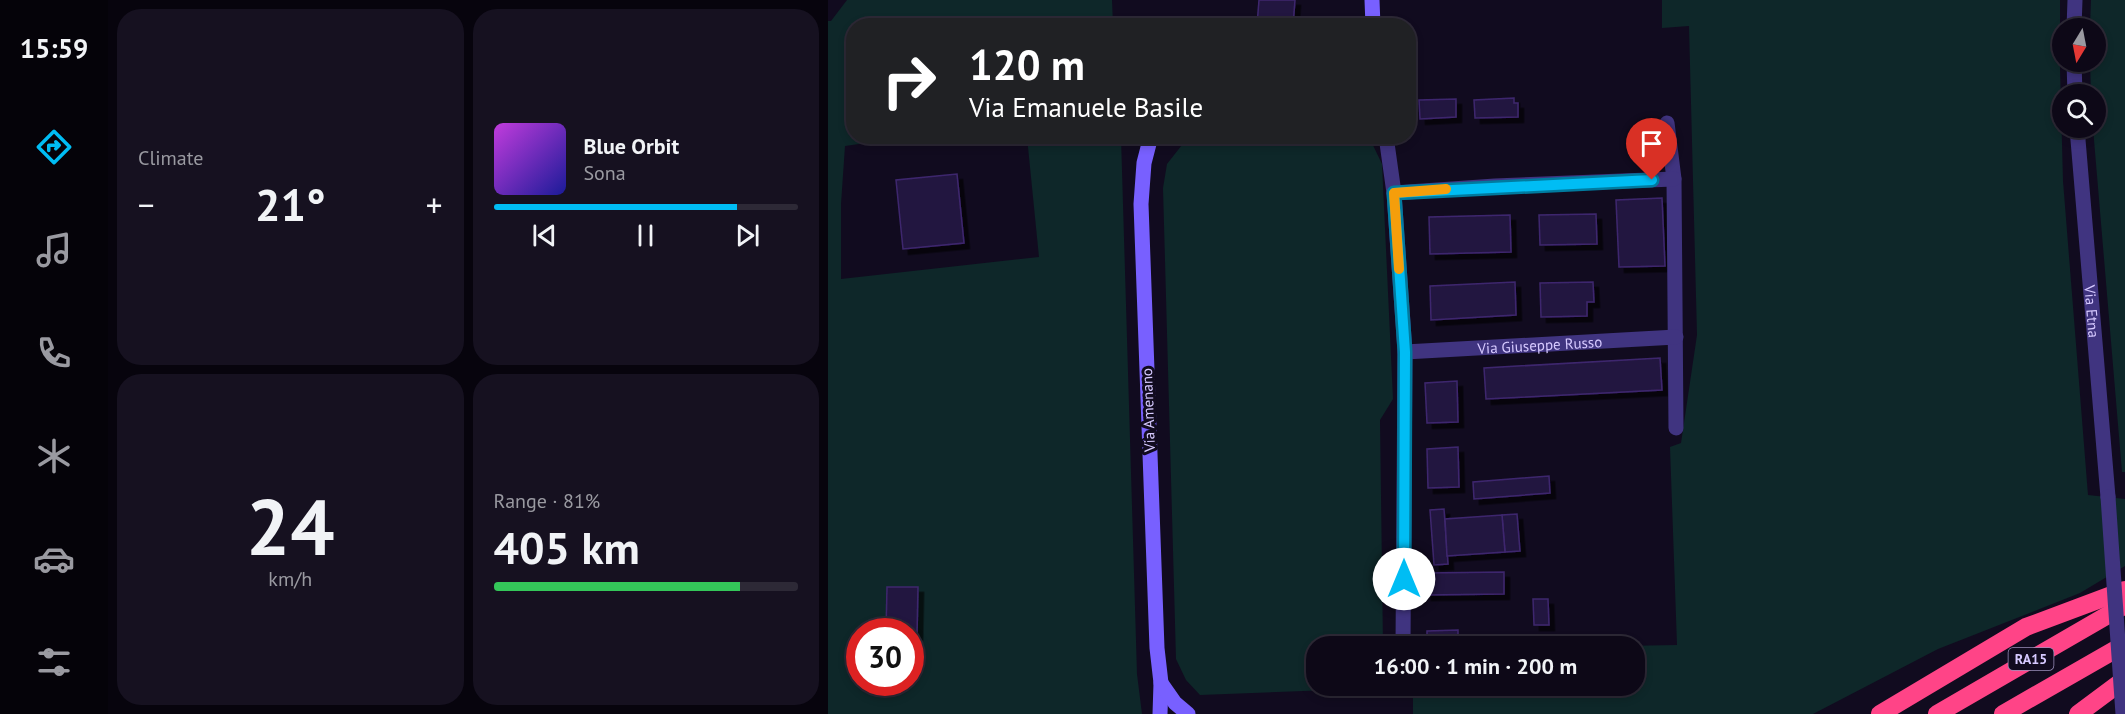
<!DOCTYPE html>
<meta charset="utf-8">
<style>
:root{--surface:#0d0817;--page:#161120;--text:#f1f3f6;--muted:#9a9aa1;--line:#2d2936;--accent:#00bdf4}
body{margin:0;font-family:"PT Sans",sans-serif;background:var(--page);color:var(--text);height:100vh;display:flex;flex-direction:column;font-size:22px;white-space:nowrap}
*{box-sizing:border-box;margin:0}
p{font-size:20px;color:var(--muted)}
.icon{flex:none;width:33px;height:33px;fill:none;stroke:currentColor;stroke-width:2;stroke-linecap:round;stroke-linejoin:round}
.map{position:relative;flex:1;overflow:hidden}
.details{display:flex;flex-direction:column;gap:9px;padding:9px;background:#07040d;width:720px}
.details>*{flex:none}
.guide{position:absolute;left:18px;top:18px;width:570px;height:126px;border-radius:24px;box-shadow:0 3px 9px #0003,0 0 0 2px var(--line);background:#202124;color:#fff;overflow:hidden}
.needle{width:39px;rotate:190deg}
.controls{position:absolute;left:1224px;top:18px;display:grid;gap:12px}
.controls a{display:grid;place-items:center;width:54px;height:54px;border-radius:50%;background:var(--surface);box-shadow:0 3px 9px #0003,0 0 0 2px var(--line);font-size:30px}
.speed{position:absolute;left:18px;top:618px;display:flex;gap:12px;font-size:30px;font-weight:700;text-align:center}
.speed>*{display:grid;place-content:center;width:78px;height:78px;border-radius:50%;background:var(--surface);box-shadow:0 3px 9px #0003,0 0 0 2px var(--line);line-height:1}
.speed .limit{border:9px solid #d22;background:#fff;color:#111}
.pin{position:absolute;display:grid;place-items:center;width:51px;height:51px;color:#fff;margin:-62px -26px;border-radius:50% 50% 50% 0;rotate:-45deg;box-shadow:0 0 6px #0007}
.pin .icon{rotate:45deg}
.me{position:absolute;width:66px;margin:-33px;rotate:0deg;stroke-linejoin:round;filter:drop-shadow(0 0 4px #0008)}
.turn{display:flex;align-items:center;gap:21px;height:126px;padding:0 24px;font-size:27px}
.turn .icon{width:78px;height:78px;stroke-width:2.5}
.turn b{display:block;font-size:42px;line-height:51px}
.big{font-size:45px;font-weight:700;line-height:1.1}
.details .tile{flex:1;display:flex;flex-direction:column;justify-content:center;gap:9px;min-width:0;padding:0 21px;border-radius:24px;background:var(--page)}
.details .dial{align-items:center;gap:0}
.dial b{font-size:78px;line-height:1}
.song{display:flex;align-items:center;gap:18px}
.cover{width:72px;height:72px;border-radius:9px;background:linear-gradient(135deg,hsl(290 70% 55%),hsl(240 70% 35%))}
.played{height:6px;border-radius:3px;background:linear-gradient(90deg,var(--accent) 80%,var(--line) 80%)}
.keys{display:flex;justify-content:space-around;direction:ltr}
.heat{display:flex;justify-content:space-between;align-items:center;font-size:33px;direction:ltr}
.charge{height:9px;border-radius:4px;background:linear-gradient(90deg,#34c759 81%,var(--line) 0)}
.details .tiles{flex:1;display:grid;gap:9px;grid-template-columns:repeat(2,1fr)}
.trip{position:absolute;left:478px;top:636px;width:339px;height:60px;border-radius:24px;background:var(--surface);box-shadow:0 3px 9px #0003,0 0 0 2px var(--line);font-weight:700;line-height:60px;text-align:center}
main{display:flex;flex:1;min-height:0}
.tabs{display:flex;flex-direction:column;width:108px;justify-content:space-around;align-items:center;background:#050309;color:var(--muted)}
.tabs .icon{width:42px;height:42px}
.tabs .selected{color:var(--accent)}
.tabs b{font-size:27px;color:var(--text)}
.map>svg:first-child{display:block}
</style>
<main>
<nav class="tabs">
<b>15:59</b>
<svg class="icon selected" aria-label="directions" viewBox="0 0 24 24"><path d="M12 3l9 9-9 9-9-9zM9 14v-3h6M13 9l2 2-2 2"/></svg>
<svg class="icon" aria-label="music" viewBox="0 0 24 24"><path d="M9 18V5l10-2v13"/><circle cx="6" cy="18" r="3"/><circle cx="16" cy="16" r="3"/></svg>
<svg class="icon" aria-label="phone" viewBox="0 0 24 24"><path d="M5 4h4l2 5-3 2q2 4 5 5l2-3 5 2v4C11 20 4 13 5 4z"/></svg>
<svg class="icon" aria-label="climate" viewBox="0 0 24 24"><path d="M12 3v18M4 7l16 10M4 17L20 7"/></svg>
<svg class="icon" aria-label="car" viewBox="0 0 24 24"><path d="M5 17H2v-5l4-1 3-4h7l3 4 3 1v5h-3M9 17h6M6 11h13"/><circle cx="7" cy="17" r="2"/><circle cx="17" cy="17" r="2"/></svg>
<svg class="icon" aria-label="filters" viewBox="0 0 24 24"><path d="M4 7h16M4 17h16"/><circle cx="9" cy="7" r="2"/><circle cx="15" cy="17" r="2"/></svg>
</nav>
<section class="details">
<div class="tiles">
<div class="tile"><p>Climate</p>
<div class="heat"><a>−</a><b class="big">21°</b><a>+</a></div>
</div>
<div class="tile">
<div class="song"><i class="cover"></i><div><b>Blue Orbit</b><p>Sona</p></div></div>
<div class="played"></div>
<div class="keys"><svg class="icon" aria-label="previous" viewBox="0 0 24 24"><path d="M18 5L8 12l10 7zM5 5v14"/></svg><svg class="icon" aria-label="pause" viewBox="0 0 24 24"><path d="M8 5v14M16 5v14"/></svg><svg class="icon" aria-label="next" viewBox="0 0 24 24"><path d="M6 5l10 7-10 7zM19 5v14"/></svg></div>
</div>
<div class="tile dial"><b>24</b><p>km/h</p></div>
<div class="tile"><p>Range · 81%</p><b class="big">405 km</b><div class="charge"></div></div>
</div>
</section>
<div class="map">
<svg width="1297" height="714" viewBox="0 0 1297 714">
<defs>
<filter id="shadow"><feDropShadow dx="5.5" dy="5.5" stdDeviation="0" flood-color="#0009"/></filter>
</defs>
<rect width="100%" height="100%" fill="#110b1f"/>
<g fill="#0e2729" fill-rule="evenodd">
<path d="M19 0H284L285 25 26 26C25 34 27 43 25 51 23 64 14 77 25 89L26 136 53 137 52 141 17 146 13 204V279L211 257 199 137H293L309 674 314 714H0V21H3ZM32 632H82V682H32Z"/>
<path d="M834 0H1232V68L1235 181 1260 495 1297 499V566L1252 593 1110 649 985 714H585V686H807V646H794L849 645 842 447 853 443 869 335 861 26 834 28Z"/>
<path d="M1263 0H1297V472H1294L1265 128H1268V94H1263L1262 62H1268V28H1262Z"/>
<path d="M361 136 541 137 554 164 565 399 552 420 555 646H489V686H556V688L372 695 358 680 348 659 335 188 339 164Z"/>
</g>
<g fill="#241741" stroke="#3e276e" stroke-width="1.5" filter="url(#shadow)">
<path d="M431 0H467L465 26 429 25Z"/>
<path d="M686 98V103H690V117L647 118 646 100Z"/>
<path d="M628 99V117L592 119 591 100Z"/>
<path d="M129 174 136 243 75 249 68 180Z"/>
<path d="M834 198 837 266 791 267 788 200Z"/>
<path d="M768 214 769 244 712 245 711 215Z"/>
<path d="M682 215 683 252 602 254 601 217Z"/>
<path d="M687 282 688 315 603 320 602 286Z"/>
<path d="M765 282 766 302H759V316L713 317 712 283Z"/>
<path d="M832 358 834 390 658 399 656 368Z"/>
<path d="M629 381 630 422 599 423 597 383Z"/>
<path d="M630 447 631 487 600 488 599 449Z"/>
<path d="M721 476 722 493 646 499 645 482Z"/>
<path d="M616 509 620 564 606 565 602 510Z"/>
<path d="M689 514 692 551 677 552 674 515Z"/>
<path d="M674 515 677 552 619 556 617 519Z"/>
<path d="M676 572V594L598 595 597 573Z"/>
<path d="M59 587H90L89 635H82V632H58Z"/>
<path d="M705 599H720L721 625H706Z"/>
<path d="M630 630V646H599V631Z"/>
</g>
<g fill="none" stroke-linecap="round" stroke-linejoin="round">
<g stroke="#403480" stroke-width="15">
<path d="M839 123 846 179 848 428"/>
<path d="M558 136 566 193 577 352 575 646"/>
<path d="M566 193 667 186 846 179"/>
<path id="s1" d="M577 352 848 337"/>
</g>
<g stroke="#403480" stroke-width="15">
<path d="M1246 28 1247 0"/>
<path d="M1246 62 1247 94"/>
<path id="s2" d="M1249 128 1280 497"/>
</g>
<g stroke="#7860ff" stroke-width="15">
<path d="M544 0 545 26"/>
<path d="M323 136 316 163 313 204 329 648 333 683 332 714"/>
<path d="M333 683 347 703 360 714"/>
</g>
<g stroke="#ff4487" stroke-width="18">
<path d="M1052 714 1198 627 1297 590"/>
<path d="M1109 714 1297 605"/>
<path d="M1175 714 1297 644"/>
<path d="M1250 714 1297 679"/>
</g>
<path stroke="#403480" stroke-width="15" d="M1280 497 1295 714"/>
</g>
<g fill="none" stroke-linecap="round" stroke-linejoin="round">
<defs>
<path id="route" d="M576 579 577 352 566 193 824 180"/>
</defs>
<use href="#route" stroke="#007b9f" stroke-width="15"/>
<use href="#route" stroke="#00bdf4" stroke-width="10"/>
<path stroke="#f59e0b" stroke-width="10" d="M571 269 566 193 618 189"/>
</g>
<g text-anchor="middle" dominant-baseline="central" stroke-width="6" stroke-linejoin="round" paint-order="stroke">
<rect fill="#110b1f" stroke="#9b90bc" stroke-width="1.5" x="1180.5" y="648" width="45" height="22" rx="4.5"/>
<g font-size="14" font-weight="bold" fill="#d6c9ff">
<text x="1203" y="659">RA15</text>
</g>
<g font-size="15" fill="#d6c9ff" stroke="#110b1f">
<text stroke="none"><textPath href="#s2" startOffset="184">Via Etna</textPath></text>
<text stroke="none"><textPath href="#s1" startOffset="135">Via Giuseppe Russo</textPath></text>
<text transform="translate(320 410) rotate(-92)">Via Amenano</text>
</g>
</g>
</svg>
<div class="controls">
<a><svg class="needle" viewBox="-14 -14 28 28"><path d="M0-13l5 13h-10z" fill="#e53935"/><path d="M0 13l5-13h-10z" fill="#9a9aa1"/></svg></a>
<a><svg class="icon" aria-label="search" viewBox="0 0 24 24"><circle cx="10" cy="10" r="6"/><path d="M15 15l6 6"/></svg></a>
</div>
<div class="speed"><div class="limit">30</div></div>
<div class="pin" style="left:824px;top:180px;background:#d93025"><svg class="icon" aria-label="arrive" viewBox="0 0 24 24"><path d="M6 21V4h12l-3 4 3 4H6"/></svg></div>
<svg class="me" style="left:576px;top:579px" viewBox="-20 -20 40 40"><circle r="19" fill="#fff"/><path d="M0-13L10 11 0 6-10 11z" fill="#00bdf4"/></svg>
<div class="trip">16:00 · 1 min · 200 m</div>
<div class="guide">
<div class="turn"><svg class="icon" aria-label="right" viewBox="0 0 24 24"><path d="M7 20v-9h11M14 6l5 5-5 5"/></svg><div><b>120 m</b>Via Emanuele Basile</div></div>
</div>
</div>
</main>
